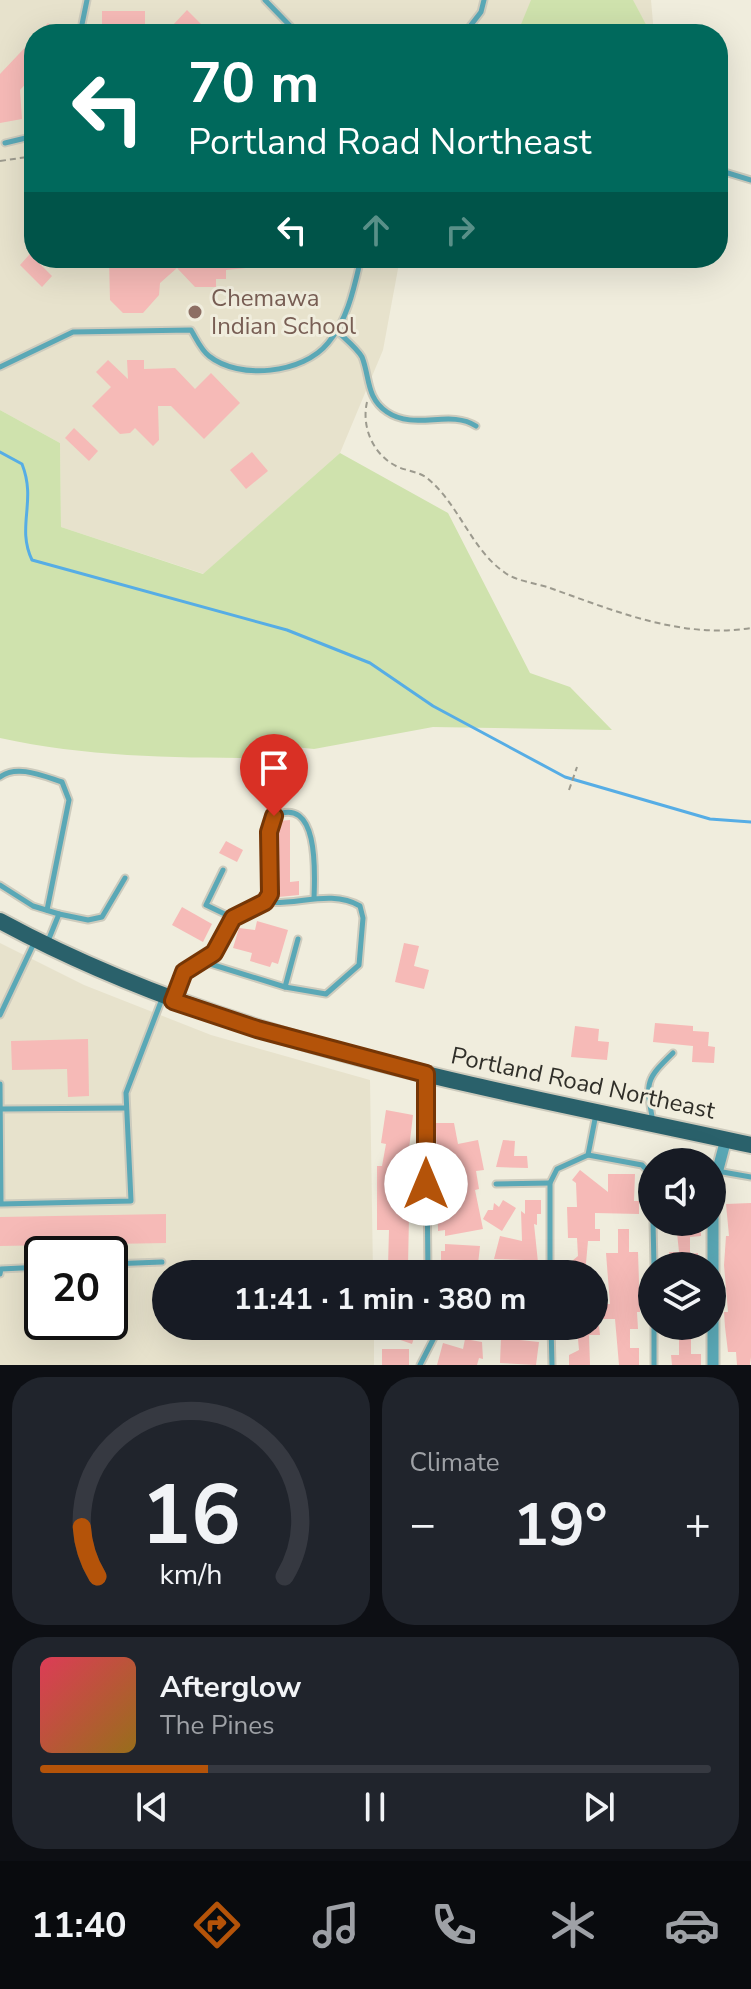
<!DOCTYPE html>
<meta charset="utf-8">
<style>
:root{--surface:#171b24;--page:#20242c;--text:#f1f3f6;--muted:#9ea1a6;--line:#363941;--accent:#b45309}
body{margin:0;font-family:"Nunito Sans",sans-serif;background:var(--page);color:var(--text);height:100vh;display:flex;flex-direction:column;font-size:30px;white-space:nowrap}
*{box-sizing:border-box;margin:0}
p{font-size:26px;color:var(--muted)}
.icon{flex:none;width:44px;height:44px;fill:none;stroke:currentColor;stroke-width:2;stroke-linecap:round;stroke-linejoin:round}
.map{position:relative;height:1365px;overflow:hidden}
.drawer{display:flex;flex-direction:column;gap:12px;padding:12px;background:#0d0f14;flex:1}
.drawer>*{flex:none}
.hud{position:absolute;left:24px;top:24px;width:704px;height:244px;border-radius:32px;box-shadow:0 8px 32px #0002;background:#00695c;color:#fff;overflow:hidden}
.fabs{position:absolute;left:638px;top:1148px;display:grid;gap:16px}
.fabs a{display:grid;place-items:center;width:88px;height:88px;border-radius:50%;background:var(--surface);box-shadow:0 8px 32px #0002;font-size:40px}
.speed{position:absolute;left:24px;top:1236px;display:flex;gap:16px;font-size:40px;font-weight:700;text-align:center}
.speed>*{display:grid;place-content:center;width:104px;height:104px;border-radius:50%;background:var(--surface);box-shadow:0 8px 32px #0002;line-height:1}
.speed .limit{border:4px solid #111;border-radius:12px;background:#fff;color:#111}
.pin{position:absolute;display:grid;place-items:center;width:68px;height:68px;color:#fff;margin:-82px -34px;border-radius:50% 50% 50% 0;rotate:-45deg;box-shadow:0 0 8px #0007}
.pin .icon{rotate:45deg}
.me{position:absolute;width:88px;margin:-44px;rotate:0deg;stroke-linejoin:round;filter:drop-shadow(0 0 6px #0008)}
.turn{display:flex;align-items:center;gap:28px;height:168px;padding:0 32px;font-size:36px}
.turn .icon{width:104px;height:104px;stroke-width:2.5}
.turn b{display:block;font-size:56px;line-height:68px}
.lanes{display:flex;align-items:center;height:76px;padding:0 32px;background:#0003;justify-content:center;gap:40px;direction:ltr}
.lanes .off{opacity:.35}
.big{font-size:60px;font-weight:700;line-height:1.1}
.drawer .tile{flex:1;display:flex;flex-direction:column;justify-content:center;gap:12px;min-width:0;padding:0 28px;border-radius:32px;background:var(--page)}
.drawer .dial{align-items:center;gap:0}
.dial svg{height:208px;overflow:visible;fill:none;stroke:var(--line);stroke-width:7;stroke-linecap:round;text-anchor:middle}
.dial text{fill:var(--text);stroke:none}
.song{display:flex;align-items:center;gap:24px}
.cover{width:96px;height:96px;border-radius:12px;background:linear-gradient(135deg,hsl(350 70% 55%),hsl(40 70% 35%))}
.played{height:8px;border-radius:4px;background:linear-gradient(90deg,var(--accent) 25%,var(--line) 25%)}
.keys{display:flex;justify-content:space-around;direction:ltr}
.heat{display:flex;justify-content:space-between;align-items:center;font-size:44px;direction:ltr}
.drawer .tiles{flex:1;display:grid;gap:12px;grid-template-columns:1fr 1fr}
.tile:last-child{grid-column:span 2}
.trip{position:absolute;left:152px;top:1260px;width:456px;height:80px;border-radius:40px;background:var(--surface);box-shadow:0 8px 32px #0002;font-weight:700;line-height:80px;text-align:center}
.tabs{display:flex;height:128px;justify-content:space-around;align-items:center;background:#090b0e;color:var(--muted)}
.tabs .icon{width:56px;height:56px}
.tabs .active{color:var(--accent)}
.tabs b{font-size:36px;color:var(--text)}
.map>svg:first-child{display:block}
</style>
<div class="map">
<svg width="751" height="1365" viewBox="0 0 751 1365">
<rect width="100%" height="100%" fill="#f0eddd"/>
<g fill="#e7e2cc" fill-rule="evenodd">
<path d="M0 0H651L654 34H34V258H400L383 350 340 453 204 574 61 527 60 443 0 410Z"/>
<path d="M0 943 84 985 211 1035 370 1080 373 1274H166V1326H374V1365H0ZM42 1254H110V1322H42Z"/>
</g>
<g fill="#cfe2ad">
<path d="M531 0H633L651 34H517Z"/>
<path d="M0 410 60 443 61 527 203 574 340 453 448 513 530 673 570 687 612 730 433 727 314 749 265 744 264 758C175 758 87 757 0 738Z"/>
</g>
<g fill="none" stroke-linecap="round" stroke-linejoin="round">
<path stroke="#56ade5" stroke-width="3" d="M0 452 22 464C37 502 16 526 32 560L287 630 370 663 433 706 565 777 710 819 751 822"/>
</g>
<g fill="#f6bab7">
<path d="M187 10 211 34H102V11H145V25H173Z"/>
<path d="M48 23 60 34H38Z"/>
<path d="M34 38V75L20 90 22 119 0 123V74Z"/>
<path d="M30 254 52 276 42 287 20 265Z"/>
<path d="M109 258H123L129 264 141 263 146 258H256V267L226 270V279H216V287H195L177 268 160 283 159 295 143 313H123L110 300Z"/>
<path d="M108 360 128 379 127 360H144V369L175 368 195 389 211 373 240 403 204 439 171 406H158L159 440 153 446 135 428 130 433 120 434 92 406 111 387 96 372Z"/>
<path d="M74 428 98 451 89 461 65 438Z"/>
<path d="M252 452 268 471 246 489 230 470Z"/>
<path d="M290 820V882L299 881V895L279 897 278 821Z"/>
<path d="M226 841 243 850 237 862 219 853Z"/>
<path d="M182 907 212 924 203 942 172 925Z"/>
<path d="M257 921 288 930 278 964 272 962 270 967 250 961 252 953 233 948 239 928 255 930Z"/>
<path d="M404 943 419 946 414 966 429 970 424 989 395 982Z"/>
<path d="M655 1023 693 1026V1031L709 1032 708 1046 715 1047 714 1063 692 1062 693 1046 653 1042Z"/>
<path d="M575 1026 599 1029 598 1041 609 1042 607 1060 571 1057Z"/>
<path d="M88 1039 89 1096 68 1097 67 1069 12 1070 11 1041Z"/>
<path d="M386 1110 413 1115 407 1166H410L408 1266H414V1274H381V1266H388L389 1230H377V1166H382L386 1144 381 1143Z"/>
<path d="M436 1123H454L458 1144 478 1140 484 1170 476 1171 479 1189 475 1190 483 1229 445 1236V1230L438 1231Z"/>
<path d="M503 1140 515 1141 514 1156H527L528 1168 496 1167Z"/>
<path d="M580 1170 608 1192V1174H635L634 1201H639V1214L595 1213V1229H600V1241H588L585 1274H572V1261L578 1256 577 1238H568L567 1207H577L576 1183 572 1180Z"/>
<path d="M503 1200 516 1208 502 1231 483 1219 488 1210H493L494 1203 499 1207Z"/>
<path d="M525 1200H541V1214H537V1225L534 1224 539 1272 526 1273 525 1260 494 1259 500 1236 522 1241 521 1211 525 1214Z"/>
<path d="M751 1203V1357L750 1365H737L736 1352H728L725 1327 724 1312H728L724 1265 726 1236H729L726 1204Z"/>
<path d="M166 1214V1243L0 1246V1217Z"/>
<path d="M676 1223H701V1236L690 1237V1254L698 1253V1266H670L669 1252H679Z"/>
<path d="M618 1229H629V1252H638L640 1312H637L638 1329H630V1348H639V1365H619L615 1319H594V1304H610L606 1253H618Z"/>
<path d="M445 1244 480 1246 477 1273 441 1271V1251H445Z"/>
<path d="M389 1326H418L412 1344 386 1335Z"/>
<path d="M572 1326H599L600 1335H589L590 1365H569V1355L579 1350 578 1339 567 1336V1328Z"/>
<path d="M670 1326H695V1335H691V1354H701V1365H672L671 1355H679V1335H670Z"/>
<path d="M501 1338 539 1342 536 1365 500 1363Z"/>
<path d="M465 1339 482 1342 483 1359 479 1358 477 1365H437L443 1343 463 1349Z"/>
<rect x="382" y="1349" width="27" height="16"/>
</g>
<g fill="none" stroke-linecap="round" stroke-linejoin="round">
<defs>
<g id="lane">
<path d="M265 0 298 34"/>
<path d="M80 34 87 0"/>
<path d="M464 34 481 12 484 0"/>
<path d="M5 143 34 136"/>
<path d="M718 170 751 180"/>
<path d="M336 330C344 338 357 348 362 357 370 377 366 398 387 412 415 431 450 409 476 426"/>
<path d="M0 367 73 332 191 330C196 338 201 350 209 356 239 380 303 374 328 343 348 319 354 288 361 258"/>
<path d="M0 777C17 764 43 776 62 782L69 800 47 910"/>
<path d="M0 885 33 906 59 914 48 941"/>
<path d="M265 902C296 906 331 889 360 906L363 918 359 965 326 994 285 987"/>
<path d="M59 914 88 920 102 917 125 878"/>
<path d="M233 918 265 902 270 894 269 832 274 816C319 794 315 873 314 898"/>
<path d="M204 962 285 987 298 939"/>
<path d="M174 996 184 972 214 953 233 918 206 905 223 870"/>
<path d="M0 1015 35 941"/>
<path d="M426 1079 428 1274"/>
<path d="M0 1084 1 1204 131 1201 126 1093 162 999"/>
<path d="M1 1109 126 1108"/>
<path d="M653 1122C646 1083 644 1081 673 1053"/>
<path d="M588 1155 642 1165 652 1176"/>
<path d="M717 1171 751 1177"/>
<path d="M496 1184 550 1183"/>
<path d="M653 1222 654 1266"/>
<path d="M110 1264 162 1262"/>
<path d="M0 1274 1 1269 42 1267"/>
<path d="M550 1274V1183L557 1169 588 1155 596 1114"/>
<path d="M551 1326 552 1365"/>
<path d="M654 1326V1365"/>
<path d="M420 1365 440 1326"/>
</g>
<path id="street" d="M713 1365V1188L726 1139"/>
<path id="primary" d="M0 921C232 1047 496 1089 751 1145"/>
</defs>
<use href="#lane" stroke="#cdcbbd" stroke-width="9"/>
<use href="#street" stroke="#cdcbbd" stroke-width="15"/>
<use href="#primary" stroke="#cdcbbd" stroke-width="20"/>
<g stroke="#9c9a8e" stroke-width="2" stroke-dasharray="6 4" stroke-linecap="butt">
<path d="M0 161 34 156"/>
<path d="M367 402C361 428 374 456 398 467 408 471 419 472 427 478 459 504 471 549 504 572 515 581 536 583 550 588 615 611 681 639 751 628"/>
<path d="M569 790 577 767"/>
</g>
<use href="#lane" stroke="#5aa8b6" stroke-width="5"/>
<use href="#street" stroke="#5aa8b6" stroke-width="11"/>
<use href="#primary" stroke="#2a616b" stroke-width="16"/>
</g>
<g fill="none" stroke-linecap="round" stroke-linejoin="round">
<defs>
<path id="route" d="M274 816 269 832 270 894 265 902 233 918 214 953 184 972 173 1001 257 1029 426 1074V1184"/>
</defs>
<use href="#route" stroke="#753606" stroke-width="20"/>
<use href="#route" stroke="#b45309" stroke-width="14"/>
</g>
<circle fill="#8d6e63" stroke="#f0eddd" stroke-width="3" cx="195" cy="312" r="8"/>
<g text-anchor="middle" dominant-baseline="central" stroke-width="6" stroke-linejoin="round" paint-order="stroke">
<g font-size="24" fill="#785e54" stroke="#f0eddd" text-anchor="start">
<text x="211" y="298">Chemawa<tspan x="211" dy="28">Indian School</tspan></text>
</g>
<g font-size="24" fill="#302f29" stroke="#f0eddd">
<text transform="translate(583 1083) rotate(12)">Portland Road Northeast</text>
</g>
</g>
</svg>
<div class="fabs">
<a><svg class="icon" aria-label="sound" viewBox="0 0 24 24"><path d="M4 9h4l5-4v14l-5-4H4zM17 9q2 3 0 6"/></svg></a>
<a><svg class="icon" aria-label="layers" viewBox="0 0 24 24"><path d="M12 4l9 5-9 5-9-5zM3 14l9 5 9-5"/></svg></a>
</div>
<div class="speed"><div class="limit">20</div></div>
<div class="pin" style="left:274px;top:816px;background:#d93025"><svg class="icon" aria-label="arrive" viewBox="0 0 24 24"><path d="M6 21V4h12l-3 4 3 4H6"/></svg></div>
<svg class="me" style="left:426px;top:1184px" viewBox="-20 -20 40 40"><circle r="19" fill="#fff"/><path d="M0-13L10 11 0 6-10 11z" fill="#b45309"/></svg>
<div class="trip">11:41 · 1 min · 380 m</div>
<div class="hud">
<div class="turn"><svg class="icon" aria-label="left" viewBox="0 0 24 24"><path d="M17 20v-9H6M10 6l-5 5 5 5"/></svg><div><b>70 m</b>Portland Road Northeast</div></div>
<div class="lanes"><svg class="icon" aria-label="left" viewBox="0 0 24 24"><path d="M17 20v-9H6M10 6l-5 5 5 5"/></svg><svg class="icon off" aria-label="ahead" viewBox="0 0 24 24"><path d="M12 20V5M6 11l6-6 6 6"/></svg><svg class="icon off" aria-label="right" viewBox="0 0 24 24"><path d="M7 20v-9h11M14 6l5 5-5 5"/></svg></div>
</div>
</div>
<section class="drawer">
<div class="tiles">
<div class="tile dial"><svg viewBox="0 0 100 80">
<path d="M14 69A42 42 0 1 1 86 69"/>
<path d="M14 69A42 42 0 0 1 8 50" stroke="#b45309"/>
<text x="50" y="56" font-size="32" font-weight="700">16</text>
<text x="50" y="72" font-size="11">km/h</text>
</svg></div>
<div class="tile"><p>Climate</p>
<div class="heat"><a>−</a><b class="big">19°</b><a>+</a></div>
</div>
<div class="tile">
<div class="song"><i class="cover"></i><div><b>Afterglow</b><p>The Pines</p></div></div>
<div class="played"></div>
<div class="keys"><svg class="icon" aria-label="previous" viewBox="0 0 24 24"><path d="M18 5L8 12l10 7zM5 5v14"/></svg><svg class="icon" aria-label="pause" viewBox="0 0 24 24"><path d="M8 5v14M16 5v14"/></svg><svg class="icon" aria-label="next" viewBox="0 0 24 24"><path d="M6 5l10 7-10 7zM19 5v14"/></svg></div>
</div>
</div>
</section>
<nav class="tabs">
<b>11:40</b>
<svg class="icon active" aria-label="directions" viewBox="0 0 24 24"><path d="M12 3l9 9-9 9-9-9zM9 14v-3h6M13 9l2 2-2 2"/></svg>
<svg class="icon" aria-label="music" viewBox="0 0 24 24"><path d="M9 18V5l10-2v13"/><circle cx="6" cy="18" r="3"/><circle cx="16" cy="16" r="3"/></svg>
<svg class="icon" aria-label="phone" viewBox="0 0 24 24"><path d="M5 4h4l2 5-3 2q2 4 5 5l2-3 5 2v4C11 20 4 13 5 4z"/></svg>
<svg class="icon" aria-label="climate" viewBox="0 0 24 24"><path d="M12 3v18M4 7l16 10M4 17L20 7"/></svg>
<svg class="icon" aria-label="car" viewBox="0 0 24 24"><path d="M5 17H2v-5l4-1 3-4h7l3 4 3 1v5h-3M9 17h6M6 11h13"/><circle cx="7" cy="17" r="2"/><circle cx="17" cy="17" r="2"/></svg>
</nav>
